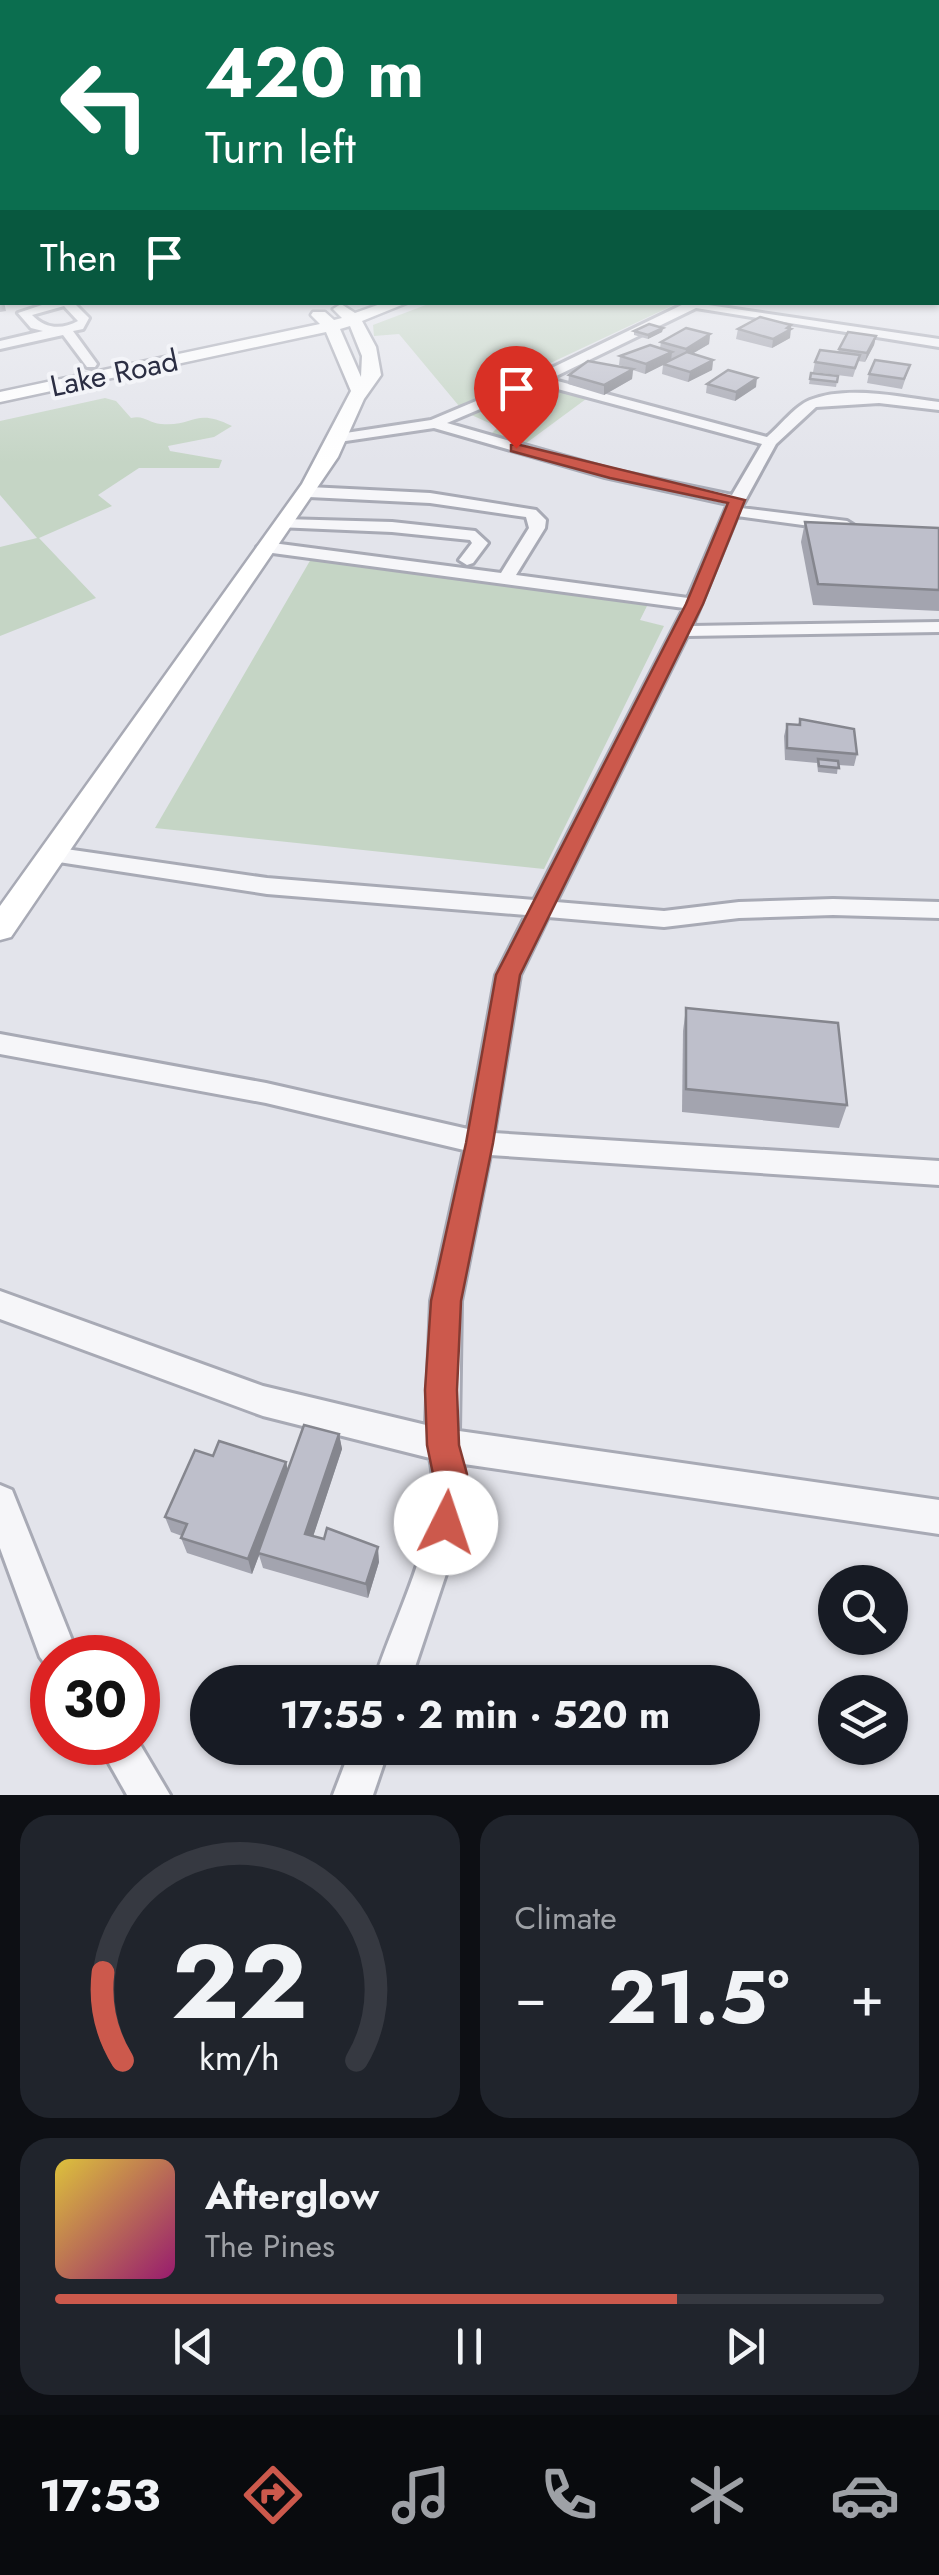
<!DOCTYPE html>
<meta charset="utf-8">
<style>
:root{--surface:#171b24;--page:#20242c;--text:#f1f3f6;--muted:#9ea1a6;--line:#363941;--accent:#cc594c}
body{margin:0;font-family:Jost,sans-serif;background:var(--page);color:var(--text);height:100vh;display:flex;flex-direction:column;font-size:38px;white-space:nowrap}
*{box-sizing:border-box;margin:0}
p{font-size:32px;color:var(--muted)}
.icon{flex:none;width:55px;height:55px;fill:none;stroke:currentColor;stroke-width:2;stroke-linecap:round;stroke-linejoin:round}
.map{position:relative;height:1795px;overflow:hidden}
.side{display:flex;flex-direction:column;gap:20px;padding:20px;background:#0d0f14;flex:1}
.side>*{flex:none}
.top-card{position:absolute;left:0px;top:0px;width:940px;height:305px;box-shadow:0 2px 8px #0004;background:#0b6e4f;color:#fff;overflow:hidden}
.tools{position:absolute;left:818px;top:1565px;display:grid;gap:20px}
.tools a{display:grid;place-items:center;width:90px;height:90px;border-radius:50%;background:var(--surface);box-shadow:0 2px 8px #0004;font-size:50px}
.speed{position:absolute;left:30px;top:1635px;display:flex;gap:20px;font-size:50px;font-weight:700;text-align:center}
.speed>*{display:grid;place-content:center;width:130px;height:130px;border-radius:50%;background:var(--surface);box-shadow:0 2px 8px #0004;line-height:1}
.speed .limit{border:15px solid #d22;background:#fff;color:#111}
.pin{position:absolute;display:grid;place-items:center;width:85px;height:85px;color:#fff;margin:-102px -42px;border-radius:50% 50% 50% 0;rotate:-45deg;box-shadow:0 0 10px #0007}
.pin .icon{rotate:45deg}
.me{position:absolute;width:110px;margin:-55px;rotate:4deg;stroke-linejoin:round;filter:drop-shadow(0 0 8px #0008)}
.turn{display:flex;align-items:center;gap:35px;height:210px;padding:0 40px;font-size:45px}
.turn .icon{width:130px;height:130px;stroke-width:2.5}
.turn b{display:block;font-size:70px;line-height:85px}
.then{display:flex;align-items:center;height:95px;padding:0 40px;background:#0003;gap:20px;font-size:38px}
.big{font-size:75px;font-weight:700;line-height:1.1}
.side .widget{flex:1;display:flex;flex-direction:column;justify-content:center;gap:15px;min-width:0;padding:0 35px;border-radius:30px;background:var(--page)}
.side .dial{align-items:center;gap:0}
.dial svg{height:260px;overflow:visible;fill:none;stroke:var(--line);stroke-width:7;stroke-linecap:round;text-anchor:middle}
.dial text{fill:var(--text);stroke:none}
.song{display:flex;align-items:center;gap:30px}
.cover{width:120px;height:120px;border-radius:15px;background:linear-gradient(135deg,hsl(50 70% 55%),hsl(320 70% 35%))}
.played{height:10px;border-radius:5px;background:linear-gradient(90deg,var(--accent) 75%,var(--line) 75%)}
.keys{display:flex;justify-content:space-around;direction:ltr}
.heat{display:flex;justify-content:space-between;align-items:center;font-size:55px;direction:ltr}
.side .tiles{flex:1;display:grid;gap:20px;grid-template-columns:1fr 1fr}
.widget:last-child{grid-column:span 2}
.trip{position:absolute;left:190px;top:1665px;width:570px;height:100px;border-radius:50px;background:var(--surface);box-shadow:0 2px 8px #0004;font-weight:700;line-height:100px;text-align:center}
.tab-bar{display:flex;height:160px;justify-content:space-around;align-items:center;background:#090b0e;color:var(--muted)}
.tab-bar .icon{width:70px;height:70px}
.tab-bar .active{color:var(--accent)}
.tab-bar b{font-size:45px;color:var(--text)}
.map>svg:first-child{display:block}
</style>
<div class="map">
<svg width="939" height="1795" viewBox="0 0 939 1795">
<rect width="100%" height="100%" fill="#e3e4eb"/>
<g fill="#c5d5c5">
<path d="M431 303V302L678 303 459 406 399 334 374 336 373 325Z"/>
<path d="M552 389 586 399 525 444 490 435 498 427 467 413 517 394Z"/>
<path d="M105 398 116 401 131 418C145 415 148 423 161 424 195 427 194 407 232 426L214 437 168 446 170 451 222 460 219 468H139L98 495 112 506 39 538 96 598 0 636V547L37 538 0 495V421Z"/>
<path d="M311 559 638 601 647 606 640 620 664 626 544 869 155 828Z"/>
</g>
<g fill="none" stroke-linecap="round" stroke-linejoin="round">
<defs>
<g id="street">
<rect x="938" y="243" width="1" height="6"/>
<path d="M51 302H73L89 318 83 329 73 331 97 364 95 367H87L63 335 0 349V341L43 331 31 328 18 313ZM64 306 78 321C62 330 45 329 32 315Z"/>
<path d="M688 302 939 339V347L696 308 550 379 767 437C780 426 795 406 810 400 848 385 900 397 939 402V410L879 403 816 407 776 444 741 508 847 521 855 526 847 531 737 516 692 626 939 622V632L687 636 556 902 664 911 739 902 833 899 939 902V918L833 915 739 918 664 927 548 917 520 975 494 1133 939 1161V1185L490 1155 461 1301 459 1431 939 1500V1534L464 1464 463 1523 410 1682H374C393 1618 446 1525 430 1458L263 1416 0 1319V1291L263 1386 426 1425 431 1301 464 1150 266 1103 0 1054V1034L266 1083 468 1129 496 975 526 915 267 894 52 861 41 854 52 847 267 878 534 900 684 608 265 552 257 547 265 542 501 573 529 528 526 517 430 503 309 497 301 492 309 487 430 493 536 510 546 520 545 528 516 575 688 598 728 504 605 477 434 428 339 442 332 438 339 434 431 420 533 377ZM539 384 762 444 732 495 612 470 447 423Z"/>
<path d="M283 519 392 522 475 531 488 543 473 563 467 565 459 560 472 543 470 540 392 532 277 527V521Z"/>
<path d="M0 1485 12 1490 79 1658H52V1673L40 1657 0 1548Z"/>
<path d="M138 1741 170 1795H127L97 1742Z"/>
<path d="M351 1748H389L373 1795H333Z"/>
</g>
<path id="secondary" d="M386 302H409L362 321 376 347 381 375 364 399 338 457 11 937 0 940V906L302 484 351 391 326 332 0 402V392L320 324 311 315 313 312H325L334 320 342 318 333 309 341 304 355 313ZM350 326 362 356 361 377 340 329Z"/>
</defs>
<use href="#street" stroke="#a8aab5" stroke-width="6"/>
<use href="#secondary" stroke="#a8aab5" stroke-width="5"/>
<use href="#street" fill="#f6f6f9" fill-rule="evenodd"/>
<use href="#secondary" fill="#fff" fill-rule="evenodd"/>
</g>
<g fill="#a3a4af">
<path d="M0 297 2 298V302H4L6 311 0 312Z"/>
<path d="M791 325 790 338 772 348 736 339 738 329Z"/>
<path d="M663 328 662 332 648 339 634 335V331Z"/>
<path d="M710 334 709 344 692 354 713 360 712 370 688 382 662 374 663 365 645 374 633 370 632 379 604 395 568 384 569 375 629 368 619 365 620 356 660 348 661 342Z"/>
<path d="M876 336 874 345 865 362 858 361 853 377 813 372 815 362 838 352 839 349Z"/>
<path d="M910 365 902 389 867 383 869 374Z"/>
<path d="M811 373 838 376 836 387 809 384Z"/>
<path d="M707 384 756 387 735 401 706 393Z"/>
<path d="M805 522 939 528V611L813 605 801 542Z"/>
<path d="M800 719 857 754 854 766 838 765 837 774 818 772 817 763 785 760 784 736 787 724 798 725Z"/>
<path d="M686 1008 847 1105 839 1128 682 1112 683 1031Z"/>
<path d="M339 1434 342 1449 313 1536 379 1562 368 1598 263 1568 259 1555 252 1574 187 1553 181 1538 182 1536 171 1532 165 1517 213 1456 286 1462 288 1471Z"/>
</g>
<g fill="#85868e">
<path d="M791 325 790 338 772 348 773 339Z"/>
<path d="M663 328 662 332 648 339V335Z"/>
<path d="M710 334 709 344 685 358 686 349Z"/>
<path d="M876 336 874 345 865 362 867 353Z"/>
<path d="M672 352 671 361 645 374 646 364Z"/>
<path d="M713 360 712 370 688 382 690 372Z"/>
<path d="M633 369 632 379 604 395V385Z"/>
<path d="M757 378 756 387 735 401 736 392Z"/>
<path d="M339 1434 342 1449 309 1549 305 1534Z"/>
<path d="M286 1462 289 1477 252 1574 248 1559Z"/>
<path d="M378 1547 379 1562 368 1598 366 1584Z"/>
</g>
<g fill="#bebfcb" stroke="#85868e" stroke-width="2.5">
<path d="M760 317 791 325 787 328 791 329 773 339 738 329Z"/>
<path d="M649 324 663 328 648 335 634 331Z"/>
<path d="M686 328 710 334 686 349 661 342Z"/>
<path d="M848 332 876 336 867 353 839 349Z"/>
<path d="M650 345 672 352 646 364 620 356Z"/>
<path d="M820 350 860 355 855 368 815 362Z"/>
<path d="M687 352 713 360 690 372 663 364Z"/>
<path d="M875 360 910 365 904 379 869 374Z"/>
<path d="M588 361 633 369 604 385 569 375Z"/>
<path d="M728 370 757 378 736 392 707 384Z"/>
<path d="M811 373 838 376 837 382 810 379Z"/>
<path d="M805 522 939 528V590L818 584Z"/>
<path d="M800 719 854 729 857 754 787 748V724L800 725Z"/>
<path d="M818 759 838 761 839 768 819 766Z"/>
<path d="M686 1008 838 1023 847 1105 686 1089Z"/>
<path d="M304 1425 339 1434 305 1534 324 1539 327 1528 378 1547 366 1584 258 1553Z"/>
<path d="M219 1441 286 1462 248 1559 181 1538 187 1524 165 1517 195 1450 213 1456Z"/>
</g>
<linearGradient id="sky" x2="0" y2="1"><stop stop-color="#8bb0dc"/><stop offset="0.46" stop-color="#f2f3f6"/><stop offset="1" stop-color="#f2f3f6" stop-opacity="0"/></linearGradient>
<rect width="939" height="463" fill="url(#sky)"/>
<path fill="#cc594c" stroke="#853a31" stroke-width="2.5" d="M516 444 745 500 703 604 520 975 493 1143 461 1301 457 1390 459 1445 467 1474 463 1523 458 1535 446 1540 434 1535 429 1523 433 1474 427 1445 425 1390 431 1301 466 1143 496 975 686 604 728 503 610 478 511 451V445Z"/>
<g text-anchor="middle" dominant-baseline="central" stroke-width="8" stroke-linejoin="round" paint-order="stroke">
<g font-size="30" fill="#2b2e43" stroke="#f3f4f8">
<text transform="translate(114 373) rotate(-12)">Lake Road</text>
</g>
</g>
</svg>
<div class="tools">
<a><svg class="icon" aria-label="search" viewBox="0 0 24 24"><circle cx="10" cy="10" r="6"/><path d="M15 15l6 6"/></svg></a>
<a><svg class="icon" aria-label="layers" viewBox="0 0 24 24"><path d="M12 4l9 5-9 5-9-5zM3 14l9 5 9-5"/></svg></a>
</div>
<div class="speed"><div class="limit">30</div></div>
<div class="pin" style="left:516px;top:448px;background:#d93025"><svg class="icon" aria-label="arrive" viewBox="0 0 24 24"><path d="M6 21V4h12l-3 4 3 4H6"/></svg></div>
<svg class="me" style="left:446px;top:1523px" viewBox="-20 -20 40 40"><circle r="19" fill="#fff"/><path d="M0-13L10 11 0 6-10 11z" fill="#cc594c"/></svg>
<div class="trip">17:55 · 2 min · 520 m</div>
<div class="top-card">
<div class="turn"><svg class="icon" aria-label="left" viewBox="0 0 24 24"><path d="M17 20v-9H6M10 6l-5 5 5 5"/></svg><div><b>420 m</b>Turn left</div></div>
<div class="then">Then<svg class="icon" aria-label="arrive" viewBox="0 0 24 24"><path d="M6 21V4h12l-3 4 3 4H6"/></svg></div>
</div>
</div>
<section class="side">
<div class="tiles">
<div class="widget dial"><svg viewBox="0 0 100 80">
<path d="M14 69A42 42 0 1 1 86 69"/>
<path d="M14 69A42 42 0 0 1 8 42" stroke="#cc594c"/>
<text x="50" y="56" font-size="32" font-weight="700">22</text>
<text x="50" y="72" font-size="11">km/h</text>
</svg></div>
<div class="widget"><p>Climate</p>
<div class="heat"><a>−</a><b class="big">21.5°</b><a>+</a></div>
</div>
<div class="widget">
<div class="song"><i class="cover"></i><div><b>Afterglow</b><p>The Pines</p></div></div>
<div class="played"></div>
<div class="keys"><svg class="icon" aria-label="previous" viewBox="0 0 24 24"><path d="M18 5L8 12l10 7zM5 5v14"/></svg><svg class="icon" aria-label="pause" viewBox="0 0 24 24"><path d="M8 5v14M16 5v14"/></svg><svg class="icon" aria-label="next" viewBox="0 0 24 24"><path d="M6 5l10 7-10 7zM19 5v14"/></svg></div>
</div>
</div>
</section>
<nav class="tab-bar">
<b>17:53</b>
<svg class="icon active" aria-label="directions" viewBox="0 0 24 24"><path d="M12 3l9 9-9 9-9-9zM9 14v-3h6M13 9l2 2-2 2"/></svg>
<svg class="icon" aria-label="music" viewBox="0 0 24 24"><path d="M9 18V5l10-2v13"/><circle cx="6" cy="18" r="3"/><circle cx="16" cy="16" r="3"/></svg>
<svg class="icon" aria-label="phone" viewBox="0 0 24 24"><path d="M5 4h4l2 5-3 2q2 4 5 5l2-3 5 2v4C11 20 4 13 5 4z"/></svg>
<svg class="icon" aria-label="climate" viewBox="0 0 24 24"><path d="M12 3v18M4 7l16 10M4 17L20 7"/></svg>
<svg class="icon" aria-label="car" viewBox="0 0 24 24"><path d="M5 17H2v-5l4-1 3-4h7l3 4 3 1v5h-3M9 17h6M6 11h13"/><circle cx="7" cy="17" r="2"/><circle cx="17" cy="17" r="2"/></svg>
</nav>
